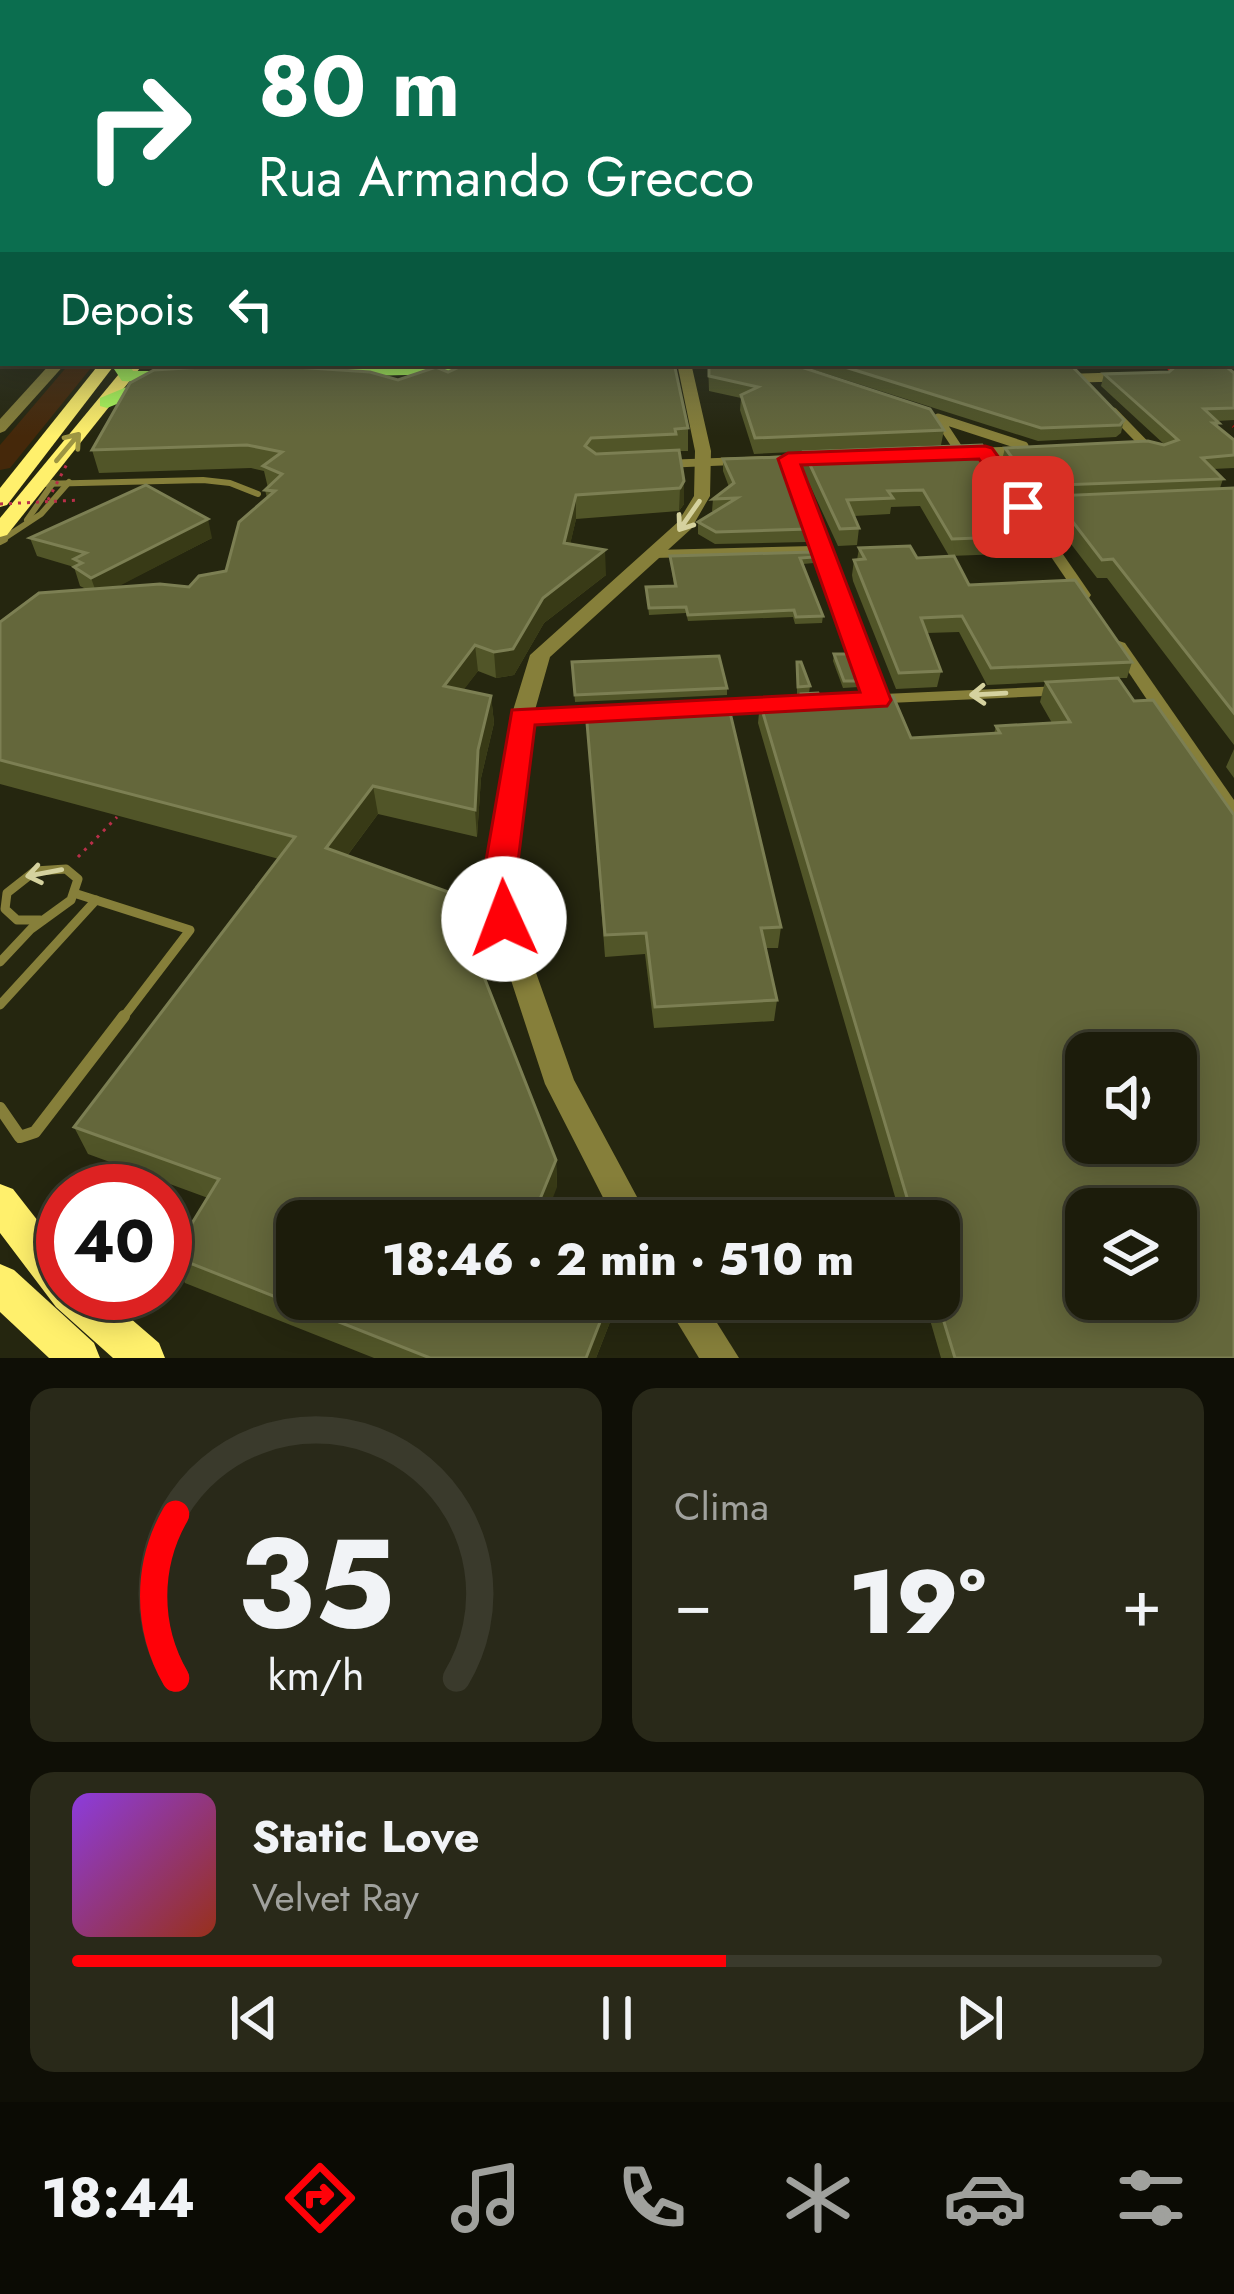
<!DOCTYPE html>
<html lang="pt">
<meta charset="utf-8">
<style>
:root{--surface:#1c1c0b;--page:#292919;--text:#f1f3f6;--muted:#a0a19d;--line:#3a3a2c;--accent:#ff0108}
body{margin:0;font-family:Jost,sans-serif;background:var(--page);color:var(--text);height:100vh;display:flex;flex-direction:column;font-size:45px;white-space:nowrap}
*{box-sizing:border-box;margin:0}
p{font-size:39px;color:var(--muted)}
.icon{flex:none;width:66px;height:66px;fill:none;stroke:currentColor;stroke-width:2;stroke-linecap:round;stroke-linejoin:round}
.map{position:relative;height:1358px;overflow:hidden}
.panel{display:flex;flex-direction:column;gap:30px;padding:30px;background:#0f0f06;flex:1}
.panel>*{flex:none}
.banner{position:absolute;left:0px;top:0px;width:1236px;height:366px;box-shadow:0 6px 30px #0003,0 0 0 3px var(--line);background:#0b6e4f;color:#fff;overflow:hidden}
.buttons{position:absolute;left:1065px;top:1032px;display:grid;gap:24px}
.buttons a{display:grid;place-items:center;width:132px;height:132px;border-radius:24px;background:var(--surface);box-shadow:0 6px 30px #0003,0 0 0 3px var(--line);font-size:60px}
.speed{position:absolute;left:36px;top:1164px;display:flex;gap:24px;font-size:60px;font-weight:700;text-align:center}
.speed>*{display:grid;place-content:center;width:156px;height:156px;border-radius:50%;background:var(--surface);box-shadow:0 6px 30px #0003,0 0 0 3px var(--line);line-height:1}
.speed .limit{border:18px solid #d22;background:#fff;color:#111}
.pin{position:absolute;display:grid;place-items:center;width:102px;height:102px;color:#fff;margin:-51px;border-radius:24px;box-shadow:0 6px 18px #0006}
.me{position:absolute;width:132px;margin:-66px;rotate:358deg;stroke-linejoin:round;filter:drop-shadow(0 0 9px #0008)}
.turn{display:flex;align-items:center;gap:42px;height:252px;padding:0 60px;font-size:54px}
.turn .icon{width:156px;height:156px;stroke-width:2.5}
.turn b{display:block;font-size:84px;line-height:102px}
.then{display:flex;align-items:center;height:114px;padding:0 60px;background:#0003;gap:24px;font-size:45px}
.big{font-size:90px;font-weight:800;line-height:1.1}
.panel .widget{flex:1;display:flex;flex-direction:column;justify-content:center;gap:18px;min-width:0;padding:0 42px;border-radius:24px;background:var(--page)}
.panel .dial{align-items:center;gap:0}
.dial svg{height:312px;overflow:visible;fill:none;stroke:var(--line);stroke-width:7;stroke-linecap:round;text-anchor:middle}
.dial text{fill:var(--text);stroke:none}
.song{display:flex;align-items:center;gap:36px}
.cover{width:144px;height:144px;border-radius:18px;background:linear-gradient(135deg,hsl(270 70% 55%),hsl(10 70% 35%))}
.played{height:12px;border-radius:6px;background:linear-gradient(90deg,var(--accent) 60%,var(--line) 60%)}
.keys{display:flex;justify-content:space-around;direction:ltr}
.heat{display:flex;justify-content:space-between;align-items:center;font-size:66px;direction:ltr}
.panel .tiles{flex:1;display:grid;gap:30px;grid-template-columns:1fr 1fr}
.widget:last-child{grid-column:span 2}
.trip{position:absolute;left:276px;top:1200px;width:684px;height:120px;border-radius:24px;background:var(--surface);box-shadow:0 6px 30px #0003,0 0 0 3px var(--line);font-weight:800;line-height:120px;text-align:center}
.dock{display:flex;height:192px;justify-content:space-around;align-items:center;background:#0b0b04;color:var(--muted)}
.dock .icon{width:84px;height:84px}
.dock .on{color:var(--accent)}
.dock b{font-size:54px;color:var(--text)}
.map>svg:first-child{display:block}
</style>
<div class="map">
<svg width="1234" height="1358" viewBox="0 0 1234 1358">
<rect width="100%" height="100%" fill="#25260f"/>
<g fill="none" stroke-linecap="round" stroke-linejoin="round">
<path fill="#45280a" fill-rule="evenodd" d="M70 363H95L10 468 0 470V445Z"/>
<path stroke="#b92f49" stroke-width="3" stroke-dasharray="3 6" stroke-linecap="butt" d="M78 857 117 817"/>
<g stroke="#867f3a" stroke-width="6">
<path d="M40 484 203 480 230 483 258 494"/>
<path d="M1023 507 1059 505"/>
<path d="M27 520 53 483"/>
<path d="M0 541 41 514 69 482"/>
</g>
<path stroke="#867f3a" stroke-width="8" d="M0 541 4 539"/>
<g stroke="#867f3a" stroke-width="9">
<path d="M77 894 190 930 122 1019"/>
<path d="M0 962 31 929 71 900 78 879 66 869 35 871 7 893 5 909 17 920H40"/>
<path d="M0 1005 96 900"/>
</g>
<path stroke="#867f3a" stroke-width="12" d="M0 1108 20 1137 35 1132 124 1016"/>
<g stroke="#867f3a" stroke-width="9">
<path d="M1081 378 1116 377"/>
<path d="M1113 412 1145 445"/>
<path d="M985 452 1020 451"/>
<path d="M961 453 938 418 1024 446"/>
</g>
<g fill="#867f3a" fill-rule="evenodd">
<rect x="1233" y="298" width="1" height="6"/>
<path d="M823 454 827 455V461L796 463 883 694 1062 686 1070 691 1068 695 866 704 864 700 867 696 816 554 654 558 647 554 654 550 813 546 783 463 663 468 657 464 663 460Z"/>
<path d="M1000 469 1005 470 1089 592 1091 595 1089 598H1079L994 473Z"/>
<path d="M1119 641 1125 643 1234 800V821L1227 819 1111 646Z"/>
<path d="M781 699 789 704 787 708 711 713 702 708 711 703Z"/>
<path d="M607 708 616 713 613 717 522 723 513 717 522 711Z"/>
</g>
<g fill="#867f3a" fill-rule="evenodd">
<path d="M1233 273 1234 274V283L1233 282Z"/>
<path d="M51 363H66L5 431 0 433V419Z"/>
<path d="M677 363H691L711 451 710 496 691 529 550 657 533 717 512 878 517 919 574 1080 650 1221H615L545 1084 491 919 486 878 511 717 530 655 678 522 694 496 695 451Z"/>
<path d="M663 1299H702L739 1358H699Z"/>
</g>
<g fill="#fff06c" fill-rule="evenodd">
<path d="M100 363H116L7 505 0 507V488Z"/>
<path d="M128 363H144L7 535 0 537V518Z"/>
<path d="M0 1184 13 1189 63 1253V1293H101L159 1343 165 1358H113L56 1307 0 1233Z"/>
<path d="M0 1264 14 1270 94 1343 100 1358H49L0 1312Z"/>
</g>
<g fill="#aeff5c" fill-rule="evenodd">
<path d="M110 363H128L133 371H180L189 376 180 381 161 382 159 387 107 408 100 406V398L139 382 122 381Z"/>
<path d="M230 363H493L501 368 492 373 320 377 312 370 235 372 226 367Z"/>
</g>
<rect fill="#7fff78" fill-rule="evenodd" x="1233" y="337" width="1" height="11"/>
<path stroke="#ff0108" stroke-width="3" stroke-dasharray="10 9" stroke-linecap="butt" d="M1163 363 1178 377"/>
<path stroke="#ff0108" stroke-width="4.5" stroke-dasharray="14 12" stroke-linecap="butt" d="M1175 374 1234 426"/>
<g stroke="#b92f49" stroke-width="3" stroke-dasharray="3 6" stroke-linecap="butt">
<path d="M48 500 68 462"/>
<path d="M0 504 80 500"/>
</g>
</g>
<g fill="#515528">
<path d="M169 363H197V365L176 366Z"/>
<path d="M708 363H789L944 430 941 445 754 454 740 410 741 398 709 391Z"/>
<path d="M799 363H1069L1124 420 1121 433 1116 437 1038 441 799 365Z"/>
<path d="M1078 363H1222L1234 373V420L1217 421 1219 423 1217 426 1234 440V468L1213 469 1223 479 1220 488H1234V745L1107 578H1097L1048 514 1052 498 1030 499 1002 460 1005 448 1165 445 1101 386 1104 374 1169 372 1171 369H1085Z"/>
<path d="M448 372 688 428V451H679L684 504 679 511 576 519 570 544 606 575 544 623 514 675 496 678 478 671 463 690 491 696 494 723 481 778 477 837 378 814 347 856 556 1160 557 1187 297 1299H612V1317L596 1358H374L185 1283 172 1256 208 1198 88 1154 74 1127 279 859 0 784V622L86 589 80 586 74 567 37 556 30 538H212L116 587H189L226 571 267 498 265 490 268 488 264 471 251 468 99 473 92 450 398 380Z"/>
<path d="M804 452 1011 486 1008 498 1035 536 1031 553 949 556 920 506 891 507 890 514 854 516 859 528 857 545 838 546 802 468Z"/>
<path d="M723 459 807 529 806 542 715 544 698 534V522L717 511H712L713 499 729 487 723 471Z"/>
<path d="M859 548 917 558 1132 662 1127 678H1119L1234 1358H941L924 1299H939V1221H902L758 723 760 703 800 701 801 694H797V662L810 686 809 693 821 700 911 738 994 734 996 726 1052 723 1040 702 1045 682 987 685 959 632 927 633 941 671 937 687 896 689 853 581 852 575 854 560H857Z"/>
<path d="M670 556 815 557 814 563 803 564 823 616 822 623 795 624 793 617 688 621 686 613 649 615 646 587 674 586Z"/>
<path d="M834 654 861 681 859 687 843 688 833 661Z"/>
<path d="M572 662 727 688V695L575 702Z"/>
<path d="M586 711 781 927 778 948H766L777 1000 774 1021 654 1028 645 954 605 957Z"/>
<path d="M1234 749V778L1226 767Z"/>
</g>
<g fill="#383a16">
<path d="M684 481V504L679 511 680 488Z"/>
<path d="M576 495V519L565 567 564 543Z"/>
<path d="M208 519 212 538 98 597 91 578Z"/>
<path d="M605 550 606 575 544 623 514 675 496 678 494 652 543 598Z"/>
<path d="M475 645 478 671 447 712 444 686Z"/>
<path d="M491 696 494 723 481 778 477 837 475 810 478 750Z"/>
<path d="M373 786 378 814 332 876 326 848Z"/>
<path d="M556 1160 557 1187 544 1221H531Z"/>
<path d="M609 1299H612V1317L596 1358H586Z"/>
</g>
<g fill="#64673b" stroke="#7c7f53" stroke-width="3" fill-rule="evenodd">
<path d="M468 363H641L646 365 674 363 688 428 675 429 676 434 591 438 585 446 596 454 679 450 684 481 680 488 576 495 564 543 605 550 543 598 513 649 494 652 475 645 444 686 491 696 478 750 475 810 373 786 326 848 451 893 556 1160 531 1221H297V1299H609L586 1358H430L172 1256 219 1179 74 1127 295 837 0 760V622L39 593 160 584 189 587 199 576 226 571 239 522 275 491 265 490 282 474 263 466 282 452 247 445 92 450 130 383 154 370 252 364 370 372 398 380 436 367 448 372Z"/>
<path d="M709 363H789L930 409 944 430 755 438 741 395 758 387 709 376Z"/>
<path d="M832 363H1069L1124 420 1120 425 1041 428Z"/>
<path d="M1175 363H1222L1234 373V408L1204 409 1219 423H1213L1234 440V455L1202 458 1223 479 1033 486 1005 448 1148 441 1164 445 1178 440 1104 374 1169 372 1176 366Z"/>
<path d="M982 445 1011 486H999L1035 536 952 539 923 490 888 491 893 498 847 500 859 528 840 529 804 452Z"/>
<path d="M782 457 807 529 716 532 698 522 737 498 713 499 734 483 723 459Z"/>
<path d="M146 485 208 519 91 578 74 567 82 563 74 559 86 553 30 538Z"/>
<path d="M1234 488V713L1113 559 1102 560 1053 496Z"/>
<path d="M910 546 917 558 954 556 969 585 1075 580 1132 662 991 668 962 616 921 618 941 671 899 673 854 560 865 559 859 548Z"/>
<path d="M813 552 815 557 800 558 823 616 796 617 794 610 688 615 686 607 649 608 646 587 676 586 670 556Z"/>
<path d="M834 654H851L861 681H844Z"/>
<path d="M719 656 727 688 575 695 572 662Z"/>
<path d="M797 662H801L810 686 798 687Z"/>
<path d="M1118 678 1134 701 1153 700 1234 815V1358H955L937 1299H939V1221H914L760 703 801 701V694L818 693 821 700 893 696 911 738 1000 733 996 726 1070 722 1046 682ZM1086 1053H1176V1143H1086ZM1086 1209H1176V1299H1086Z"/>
<path d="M728 704 781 927 761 928 777 1000 655 1007 646 933 605 935 586 711Z"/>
</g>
<defs><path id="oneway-shaft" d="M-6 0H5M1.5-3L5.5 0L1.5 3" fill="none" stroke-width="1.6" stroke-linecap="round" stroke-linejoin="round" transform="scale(3)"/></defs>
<use stroke="#9d9542" href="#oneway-shaft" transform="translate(68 447) rotate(-50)"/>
<g stroke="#d5d29f">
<use href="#oneway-shaft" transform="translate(689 516) rotate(125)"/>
<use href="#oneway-shaft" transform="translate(988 694) rotate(177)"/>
<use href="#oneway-shaft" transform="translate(44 873) rotate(169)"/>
</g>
<linearGradient id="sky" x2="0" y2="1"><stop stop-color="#141508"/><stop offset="0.56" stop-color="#404742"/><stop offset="1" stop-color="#404742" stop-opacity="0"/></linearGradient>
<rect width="1234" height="436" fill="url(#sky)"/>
<path fill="#ff0108" stroke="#a60105" stroke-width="3" d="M985 446 992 448 1031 502V511H1015L979 459 801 465 891 700 887 706 535 725 516 878 521 919 516 928 504 932 492 928 483 878 512 710 860 692 778 459 788 453Z"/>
</svg>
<div class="buttons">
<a><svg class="icon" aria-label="sound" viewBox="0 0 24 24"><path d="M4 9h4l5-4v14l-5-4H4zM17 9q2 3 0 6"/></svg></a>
<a><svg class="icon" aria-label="layers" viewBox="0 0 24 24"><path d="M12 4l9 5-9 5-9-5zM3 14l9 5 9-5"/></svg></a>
</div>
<div class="speed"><div class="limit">40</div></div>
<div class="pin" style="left:1023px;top:507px;background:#d93025"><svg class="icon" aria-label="arrive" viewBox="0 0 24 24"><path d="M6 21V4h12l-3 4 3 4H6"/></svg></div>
<svg class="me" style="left:504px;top:919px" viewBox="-20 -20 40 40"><circle r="19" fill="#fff"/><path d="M0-13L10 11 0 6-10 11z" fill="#ff0108"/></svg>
<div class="trip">18:46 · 2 min · 510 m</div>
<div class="banner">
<div class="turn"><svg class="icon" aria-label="right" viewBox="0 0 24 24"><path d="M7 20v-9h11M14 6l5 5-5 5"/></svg><div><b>80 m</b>Rua Armando Grecco</div></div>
<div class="then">Depois<svg class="icon" aria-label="left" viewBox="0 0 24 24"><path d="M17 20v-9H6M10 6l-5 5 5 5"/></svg></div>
</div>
</div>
<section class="panel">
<div class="tiles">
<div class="widget dial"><svg viewBox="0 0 100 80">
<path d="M14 69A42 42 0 1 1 86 69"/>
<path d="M14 69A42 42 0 0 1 14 27" stroke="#ff0108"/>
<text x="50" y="56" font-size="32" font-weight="700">35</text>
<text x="50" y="72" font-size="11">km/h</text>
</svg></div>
<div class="widget"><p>Clima</p>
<div class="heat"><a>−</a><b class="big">19°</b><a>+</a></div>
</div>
<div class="widget">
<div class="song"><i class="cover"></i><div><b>Static Love</b><p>Velvet Ray</p></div></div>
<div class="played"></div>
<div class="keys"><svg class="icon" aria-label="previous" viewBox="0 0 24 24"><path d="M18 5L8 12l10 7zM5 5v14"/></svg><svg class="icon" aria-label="pause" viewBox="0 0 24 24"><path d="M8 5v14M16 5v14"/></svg><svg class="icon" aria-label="next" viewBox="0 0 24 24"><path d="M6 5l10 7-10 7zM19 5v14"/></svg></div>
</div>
</div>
</section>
<nav class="dock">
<b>18:44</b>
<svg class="icon on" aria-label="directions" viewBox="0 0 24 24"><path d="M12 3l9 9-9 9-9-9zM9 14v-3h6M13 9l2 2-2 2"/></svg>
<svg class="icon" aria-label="music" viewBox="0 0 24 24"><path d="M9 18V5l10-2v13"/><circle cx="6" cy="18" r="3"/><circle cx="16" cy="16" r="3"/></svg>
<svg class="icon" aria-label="phone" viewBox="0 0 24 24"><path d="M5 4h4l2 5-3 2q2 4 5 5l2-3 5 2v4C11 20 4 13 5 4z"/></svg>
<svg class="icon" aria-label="climate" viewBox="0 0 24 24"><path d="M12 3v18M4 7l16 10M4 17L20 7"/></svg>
<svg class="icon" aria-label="car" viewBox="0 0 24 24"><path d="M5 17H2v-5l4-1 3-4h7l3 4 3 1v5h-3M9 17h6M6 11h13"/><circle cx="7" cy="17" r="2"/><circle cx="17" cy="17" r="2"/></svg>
<svg class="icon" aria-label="filters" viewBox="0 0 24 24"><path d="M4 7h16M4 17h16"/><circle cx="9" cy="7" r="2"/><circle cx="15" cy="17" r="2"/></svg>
</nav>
